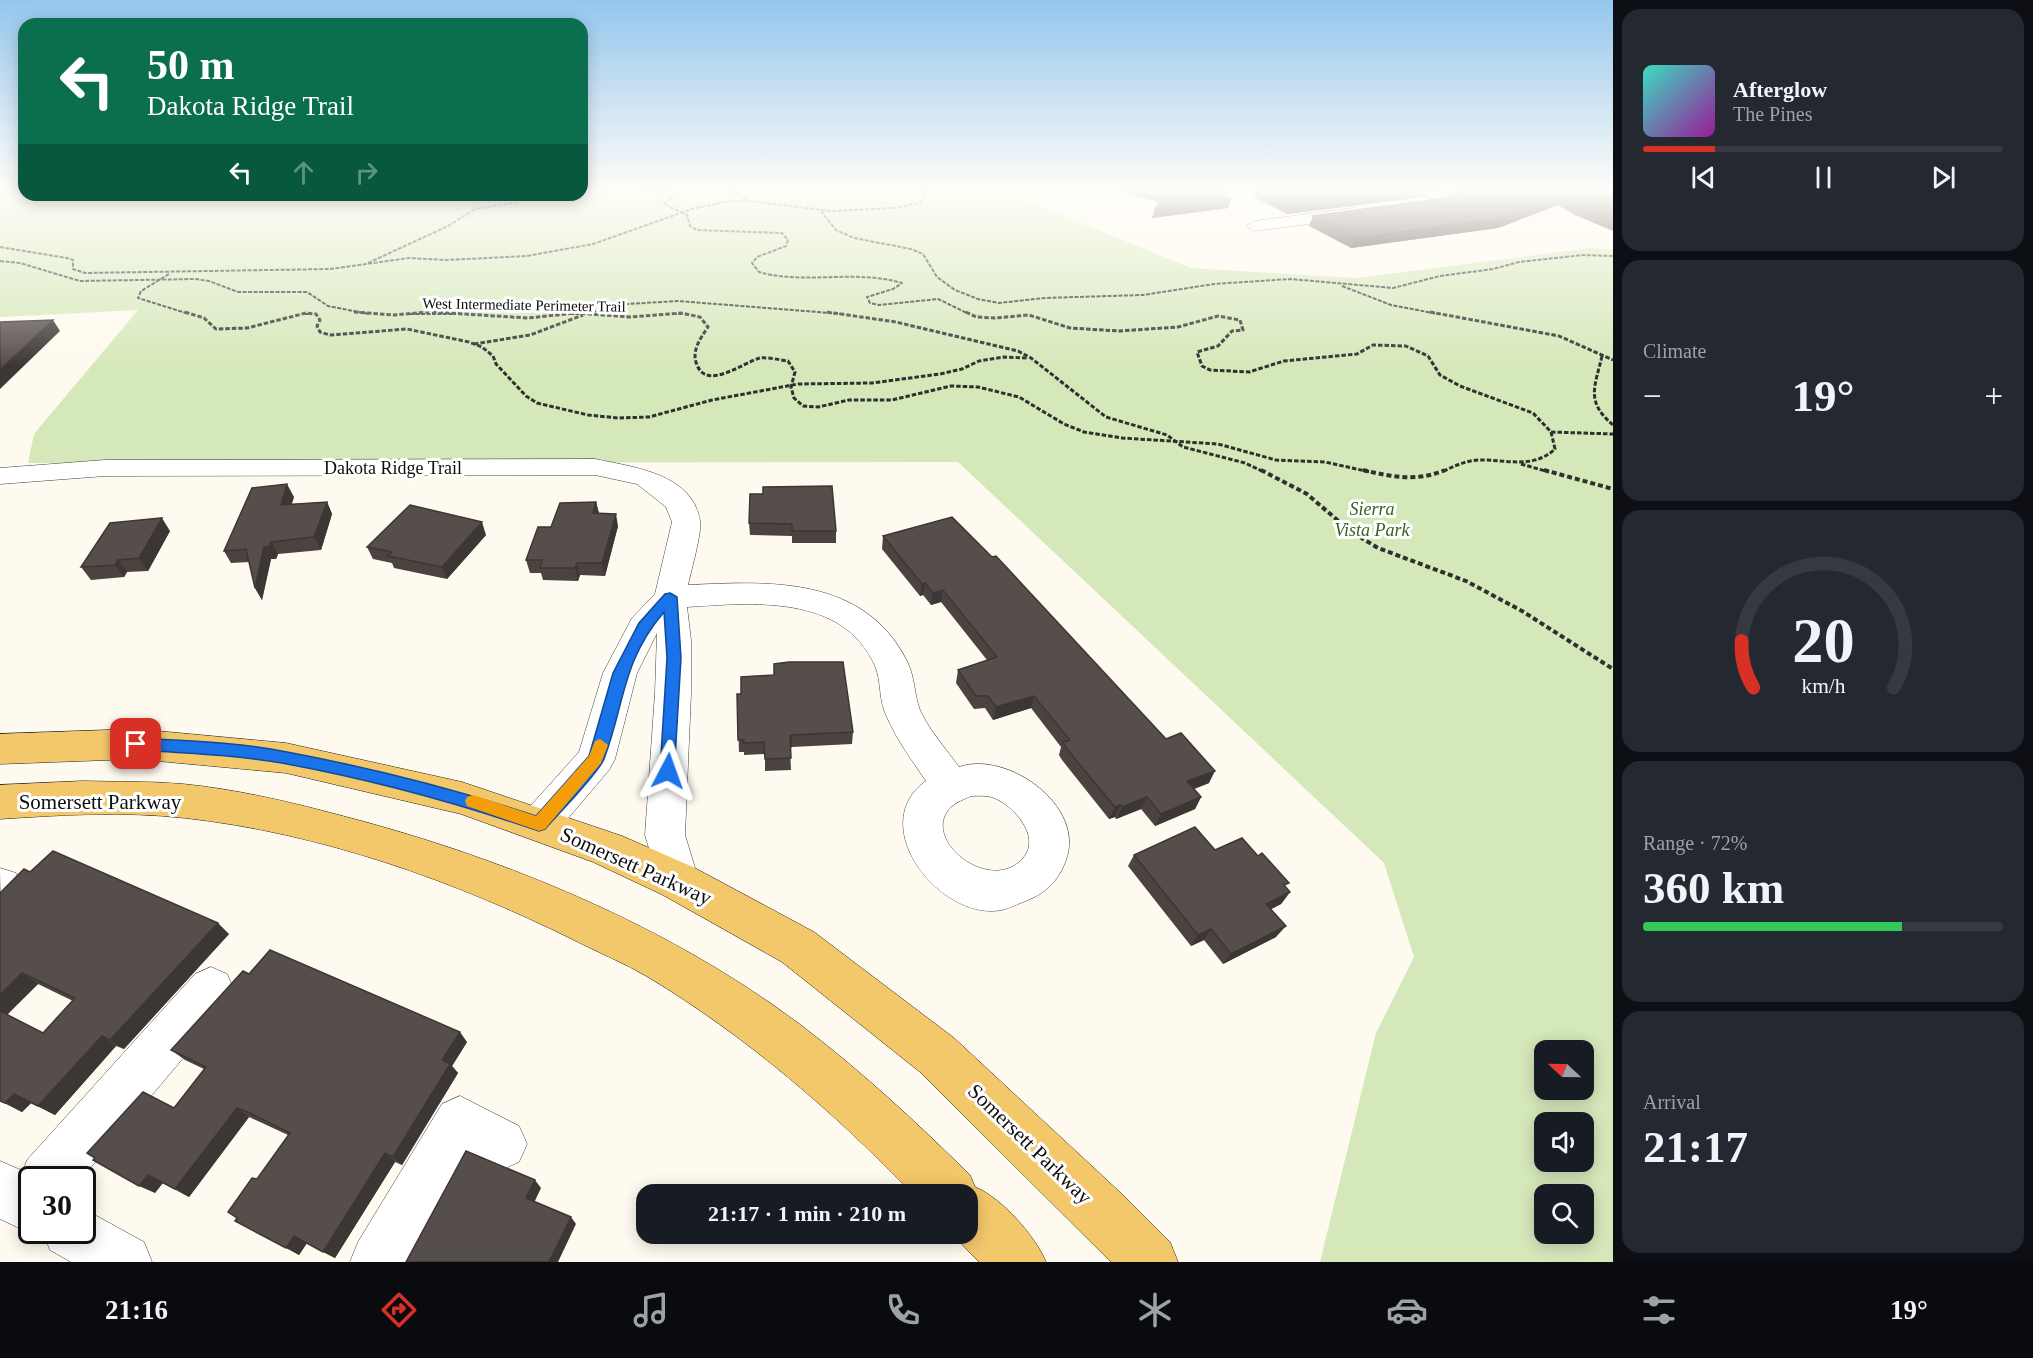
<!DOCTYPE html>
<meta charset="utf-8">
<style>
:root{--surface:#171b24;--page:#242831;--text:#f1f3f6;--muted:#9ea1a6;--line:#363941;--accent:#d93025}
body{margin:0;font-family:Georgia,serif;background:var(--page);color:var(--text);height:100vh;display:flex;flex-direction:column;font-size:22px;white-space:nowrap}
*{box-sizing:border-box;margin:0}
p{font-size:20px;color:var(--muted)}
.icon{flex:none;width:33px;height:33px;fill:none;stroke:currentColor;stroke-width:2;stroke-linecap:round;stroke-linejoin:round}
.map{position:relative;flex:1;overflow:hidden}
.side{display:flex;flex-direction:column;gap:9px;padding:9px;background:#0d0f14;width:420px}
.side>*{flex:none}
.banner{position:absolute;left:18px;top:18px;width:570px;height:183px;border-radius:18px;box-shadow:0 3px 15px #0003;background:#0b6e4f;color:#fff;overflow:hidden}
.needle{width:39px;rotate:292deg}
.fabs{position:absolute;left:1534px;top:1040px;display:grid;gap:12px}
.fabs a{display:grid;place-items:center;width:60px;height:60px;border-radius:12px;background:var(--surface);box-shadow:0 3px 15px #0003;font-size:30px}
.speed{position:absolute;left:18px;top:1166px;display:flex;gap:12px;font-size:30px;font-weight:700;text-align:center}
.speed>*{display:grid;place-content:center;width:78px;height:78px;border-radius:50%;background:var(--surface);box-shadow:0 3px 15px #0003;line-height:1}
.speed .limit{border:3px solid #111;border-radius:9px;background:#fff;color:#111}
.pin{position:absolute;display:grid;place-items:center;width:51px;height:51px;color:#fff;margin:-26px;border-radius:12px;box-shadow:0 3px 9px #0006}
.me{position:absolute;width:66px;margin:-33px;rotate:4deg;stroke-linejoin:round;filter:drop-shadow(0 0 4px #0008)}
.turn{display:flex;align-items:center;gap:21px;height:126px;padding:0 30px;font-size:27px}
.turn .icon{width:78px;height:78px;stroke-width:2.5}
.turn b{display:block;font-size:42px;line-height:51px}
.lanes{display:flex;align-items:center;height:57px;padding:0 30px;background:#0003;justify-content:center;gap:30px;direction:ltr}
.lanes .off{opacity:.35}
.big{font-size:45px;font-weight:700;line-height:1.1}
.side .card{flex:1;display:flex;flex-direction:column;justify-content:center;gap:9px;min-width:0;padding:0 21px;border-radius:18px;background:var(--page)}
.side .dial{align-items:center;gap:0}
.dial svg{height:156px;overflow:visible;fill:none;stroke:var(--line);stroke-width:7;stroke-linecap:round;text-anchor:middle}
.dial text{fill:var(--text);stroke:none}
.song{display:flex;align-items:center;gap:18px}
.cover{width:72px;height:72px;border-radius:9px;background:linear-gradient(135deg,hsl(170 70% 55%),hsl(300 70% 35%))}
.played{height:6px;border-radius:3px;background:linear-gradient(90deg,var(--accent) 20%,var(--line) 20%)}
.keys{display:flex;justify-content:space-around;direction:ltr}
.heat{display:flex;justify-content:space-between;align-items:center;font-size:33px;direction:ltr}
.charge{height:9px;border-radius:4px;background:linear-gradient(90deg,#34c759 72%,var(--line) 0)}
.trip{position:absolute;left:636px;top:1184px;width:342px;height:60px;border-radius:18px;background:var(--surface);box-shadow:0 3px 15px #0003;font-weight:700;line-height:60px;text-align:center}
.tab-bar{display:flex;height:96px;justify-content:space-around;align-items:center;background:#090b0e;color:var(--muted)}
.tab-bar .icon{width:42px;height:42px}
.tab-bar .active{color:var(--accent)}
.tab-bar b{font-size:27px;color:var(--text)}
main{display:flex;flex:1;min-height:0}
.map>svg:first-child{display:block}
</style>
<main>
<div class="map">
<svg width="1613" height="1262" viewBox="0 0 1613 1262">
<rect width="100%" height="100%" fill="#fefaef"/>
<path fill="#d5e8ba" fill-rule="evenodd" d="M0 189H24V195H582V189H998L1191 268 1357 278 1591 248 1613 250V1262H1320L1376 1033 1414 957 1384 863 958 462 28 463 34 434 138 310 0 317ZM1545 1050H1584V1089H1545ZM1545 1122H1584V1161H1545ZM1545 1194H1584V1233H1545Z"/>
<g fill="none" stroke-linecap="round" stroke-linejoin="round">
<defs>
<g id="minor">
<path d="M1355 208 1364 213 1361 217 1255 231 1246 226 1255 221Z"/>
<path d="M595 459C632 467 693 473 700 521 702 533 691 571 688 585 770 581 864 576 907 661 915 677 914 694 920 710 929 730 946 749 959 767 1007 750 1086 806 1066 860 1058 882 1045 894 1023 902 1016 905 1009 908 1002 910 941 922 864 825 926 781 911 759 894 736 884 710 879 696 881 680 875 666 843 593 751 603 687 607L691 640V693L685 835 699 881 693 895 678 900 663 895 645 835 655 693 657 633 637 673 615 759 609 770 553 836 539 841 525 836 519 824 525 812 579 752 603 673 632 618 655 594 672 522 666 507 637 484 595 475 105 476 0 484V468L105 460ZM971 796C978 796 988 795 994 798 1013 805 1041 836 1024 857 992 897 918 839 951 807 956 802 965 799 971 796Z"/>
<path d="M0 868 16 873 22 887 16 901 1 906Z"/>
<path d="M211 967 227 974 234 990 227 1006 81 1179H32V1230H42L32 1234 0 1219V1161L23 1171 27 1160 195 974Z"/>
<path d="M460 1096 519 1126 527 1144 519 1162 501 1170 470 1155 409 1262H350L358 1242 442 1104Z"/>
<path d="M82 1208 144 1242 152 1262H71L50 1250 42 1230H82Z"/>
</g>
<g id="major">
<path d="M136 729 286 743 462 782 622 836 693 867 814 932 954 1038 1124 1196 1170 1242 1178 1262H1111L920 1072 782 962 663 895 593 862 461 814 286 773 136 759 0 764V734Z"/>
<path d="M83 781C116 782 150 781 183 784 234 789 286 801 335 814 496 855 664 923 798 1023 859 1069 915 1121 970 1175L975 1187C1002 1198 1035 1236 1046 1262H979L951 1233H968V1194H913C834 1112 746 1036 648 977 625 963 599 953 574 940 453 880 320 833 185 818 123 811 61 815 0 819V785Z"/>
</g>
</defs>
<use href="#minor" stroke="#414141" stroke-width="1"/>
<use href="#major" stroke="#1f1f1f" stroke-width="1"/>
<g stroke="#303030" stroke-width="2" stroke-dasharray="4 1.5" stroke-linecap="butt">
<path d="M637 189 669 193 672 197 664 204 687 215 690 226 697 230 782 233 788 240 786 246 757 257 752 263 759 272C806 285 855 269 902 283L893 289 867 297 870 303 879 305 938 299 969 314"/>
<path d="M730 189 746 200"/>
<path d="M1420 194 1435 201"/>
<path d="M821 211 836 230 854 238 911 249 923 254 937 277 955 290 978 299 999 303 1044 298 1143 295 1214 284 1290 279 1393 288 1440 276 1493 269 1519 262 1583 255 1613 256"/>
<path d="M0 247 67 258 73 260V269L85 273 330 269 409 258 446 260 527 256 593 244 692 209 728 201H751L830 211 895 208 919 203 925 195 923 189"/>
<path d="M0 261 20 263 80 281 195 279 209 281 238 292H307L328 306 369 314"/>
<path d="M368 263 448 226 475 209 517 202 531 195"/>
<path d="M169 274 141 291 138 298 189 314"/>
<path d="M1342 286 1391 305 1438 314"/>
<path d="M593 312 628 304 678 301 843 314"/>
<path d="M304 314H312"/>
<path d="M410 314H456"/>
<path d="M570 314H584"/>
<path d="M673 314H684"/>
</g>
<g stroke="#303030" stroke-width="3" stroke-dasharray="4.5 2" stroke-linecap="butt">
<path d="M185 312 204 318 216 329 247 328 306 313 316 314 320 320 317 326 320 332 330 335 407 329 469 342 482 347 493 356 496 364 526 396 537 403 588 415 618 418 649 417 712 400 798 384 872 383 940 374 962 369 979 361 1004 357 1027 358"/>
<path d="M354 312 393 315 429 312"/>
<path d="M432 312 528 318 576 313 630 317 681 313 700 317 708 327C700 339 691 351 697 365 707 391 744 362 760 358 768 357 780 360 788 361L795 372 791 387 794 398 803 406 818 407 849 400H892L951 386 978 387 1019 397 1064 424 1084 432 1122 438 1218 444 1276 460 1325 462 1370 472"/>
<path d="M827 312 896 322 1018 351 1031 358 1106 417 1167 435 1183 447 1245 463 1264 472"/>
<path d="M966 312 976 317 995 318 1029 315 1070 328 1119 331 1178 327 1218 316 1240 320 1243 330 1232 331 1218 346 1197 352 1202 366 1210 370 1249 372 1284 361 1357 354 1373 345 1406 346 1428 356 1440 375 1460 386 1533 413 1551 432 1555 449C1532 470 1506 459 1478 460 1465 461 1454 466 1442 472"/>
<path d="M1430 312 1559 336 1613 360"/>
<path d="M474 344 530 335 583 315"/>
<path d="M1602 356C1595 387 1585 401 1613 425"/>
<path d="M1551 432 1613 434"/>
<path d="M1521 464 1549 472"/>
</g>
<g stroke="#303030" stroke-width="4" stroke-dasharray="5 3" stroke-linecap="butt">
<path d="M1261 470 1307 494 1350 531 1378 548 1466 581 1522 611 1613 669"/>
<path d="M1363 470C1392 477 1418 482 1445 470"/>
<path d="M1544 470 1613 489"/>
</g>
<use href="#minor" fill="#fff" fill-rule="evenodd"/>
<use href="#major" fill="#f3c86b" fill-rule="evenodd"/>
</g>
<g fill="#4a4340" fill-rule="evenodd">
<path d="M1125 189H1211L1228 208 1152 218 1159 202 1124 193Z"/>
<path d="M1257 189H1442L1415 198 1287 214 1254 197Z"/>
<path d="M1613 189V231L1575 215 1558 205 1498 228 1351 248 1309 226 1313 216 1446 198Z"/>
<path d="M750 494 836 531V543H792V536L750 535 749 523Z"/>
<path d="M294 497 291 504 327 502 332 514 321 550 278 554 276 559H271L262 600 255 588 249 562 231 563 224 551Z"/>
<path d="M596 502 599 513 618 526 605 576 580 575 578 581 543 580 541 573H530L526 560 551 527Z"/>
<path d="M170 531 148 571 127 572 124 577 91 580 81 567Z"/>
<path d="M486 535 447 579 394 568 392 563 373 559 367 547Z"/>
<path d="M883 536 1166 739 1209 783 1194 789 1201 797 1195 809 1155 826 1141 809 1116 819 1115 817 1109 819 1062 760 1059 755 1061 747 1031 708 993 720 985 708 974 709 956 683 958 670 987 660 941 602 931 605 923 595 920 596 882 549Z"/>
<path d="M737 694 853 732 852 744 792 747 790 748 791 770 765 771V754L744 755V752H739Z"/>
<path d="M1215 850 1285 887 1290 892 1281 904 1271 909 1276 937 1223 964 1204 940 1191 946 1128 866 1134 855Z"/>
<path d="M30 872 229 934 124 1049 116 1046 55 1115 31 1103 22 1112 0 1101V893ZM38 984 73 1001 43 1033 7 1014Z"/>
<path d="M249 974 467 1042 452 1066 458 1073 402 1165 395 1162 335 1258 307 1243 299 1255 237 1218 257 1179 288 1135 249 1117 189 1197 163 1183 155 1193 174 1108 204 1069 185 1060 171 1050Z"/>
</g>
<g fill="#3c3734">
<path d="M1411 189H1442L1415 198 1287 214 1291 205Z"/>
<path d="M1564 196 1558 205 1498 228 1351 248 1356 238Z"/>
<path d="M1231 199 1228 208 1152 218 1155 209Z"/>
<path d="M53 320 60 331 0 389V370Z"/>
<path d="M287 484 294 497 288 517 281 505Z"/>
<path d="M327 502 332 514 321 550 314 537Z"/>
<path d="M596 502 599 514 593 513Z"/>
<path d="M616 514 618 526 605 576 602 563Z"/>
<path d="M162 518 170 531 148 571 139 558Z"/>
<path d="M482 522 486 535 447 579 442 567Z"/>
<path d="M271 542 278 554 276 559H271L262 600 255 588 264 547Z"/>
<path d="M118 560 127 572 124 577 115 565Z"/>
<path d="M577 563 580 575 578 581 575 568Z"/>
<path d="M925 583 923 595 920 596 922 584Z"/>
<path d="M943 590 941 602 931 605 933 593Z"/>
<path d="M1034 696 1031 708 993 720 996 707Z"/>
<path d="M792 735V747L790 748V736Z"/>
<path d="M1215 771 1209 783 1181 794 1187 781Z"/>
<path d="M1147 797 1141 809 1116 819 1122 807Z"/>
<path d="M1201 797 1195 809 1155 826 1161 814Z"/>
<path d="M1120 805 1115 817 1109 819 1115 807Z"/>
<path d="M1290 892 1281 904 1258 916 1266 904Z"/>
<path d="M218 923 229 934 124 1049 110 1040Z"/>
<path d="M1286 926 1276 937 1223 964 1231 954Z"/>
<path d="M1211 929 1204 940 1191 946 1198 935Z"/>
<path d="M22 973 38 984 6 1016 0 1012V995Z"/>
<path d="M460 1032 467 1042 452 1066 458 1073 402 1165 393 1157 442 1060Z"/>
<path d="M102 1036 116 1046 55 1115 38 1106Z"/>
<path d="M14 1094 31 1103 22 1112 5 1103Z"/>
<path d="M237 1108 249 1117 189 1197 175 1189Z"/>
<path d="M385 1153 395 1162 335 1258 323 1252Z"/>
<path d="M148 1175 163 1182 155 1193 139 1186Z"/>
<path d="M535 1180 541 1188 533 1205 526 1198Z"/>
<path d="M571 1217 576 1224 558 1262H549Z"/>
<path d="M294 1236 307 1243 299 1255 286 1248Z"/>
</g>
<g fill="#564e4b" stroke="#3c3734" stroke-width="1.5">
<path d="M1147 189H1211L1231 199 1155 209 1165 194Z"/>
<path d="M1261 189H1411L1291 205Z"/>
<path d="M1463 189H1613V219L1580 206 1564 196 1503 218 1356 238 1313 216 1446 198Z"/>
<path d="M53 320 0 370V322Z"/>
<path d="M287 484 281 505 327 502 314 537 271 542 270 546 264 547 255 588 246 549 224 551 252 488Z"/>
<path d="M832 486 836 531H792V524L749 523 750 494H763V487Z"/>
<path d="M596 502 593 513 616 514 602 563H577L575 568H540L542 560H526L538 527H551L560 503Z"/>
<path d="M410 505 482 522 442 567 388 556 392 552 367 547Z"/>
<path d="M952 517 992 557 996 556 1166 739 1181 733 1215 771 1187 781 1201 797 1161 814 1147 797 1122 807 1120 805 1115 807 1066 748 1063 742 1070 740 1034 696 996 707 988 696H976L958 670 997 657 943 590 933 593 925 583 922 584 883 536Z"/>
<path d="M162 518 139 558 118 560 115 565 81 567 110 523Z"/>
<path d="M789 662H843L853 732 792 735 790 736 791 758 765 759 764 742 743 743 744 740H738L737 694H741V677L774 675V664Z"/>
<path d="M1195 827 1215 850 1242 838 1258 856 1262 853 1289 883 1284 885 1290 892 1266 904 1286 926 1231 954 1211 929 1198 935 1134 855Z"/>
<path d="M53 851 218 923 110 1040 102 1036 38 1106 14 1094 5 1103 0 1101V1011L43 1033 75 998 22 973 0 995V893L24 869 30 872Z"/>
<path d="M270 950 460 1032 442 1060 450 1064 393 1157 385 1153 323 1252 294 1236 286 1248 235 1221 237 1218 228 1212 252 1178 257 1179 290 1133 250 1113 237 1108 175 1189 148 1175 139 1186 93 1160 95 1158 87 1153 143 1092 174 1108 206 1067 171 1050 243 971 249 974Z"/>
<path d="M466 1151 535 1180 526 1198 571 1217 549 1262H406Z"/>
</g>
<linearGradient id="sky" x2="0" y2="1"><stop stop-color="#94c6ed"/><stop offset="0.52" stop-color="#fffdf8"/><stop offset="1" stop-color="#fffdf8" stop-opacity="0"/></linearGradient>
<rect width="1613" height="366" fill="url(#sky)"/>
<path fill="#1a73e8" stroke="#114b97" stroke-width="1.5" d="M670 593 677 597 681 658 674 776H663L660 771 667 658 664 612C622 661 625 703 604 759 598 774 558 814 545 829L539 831C457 803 373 780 287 764 238 755 186 753 136 750L129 744 136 738C186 741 238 742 287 752 372 768 455 789 536 816L589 756 613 673 639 623 665 594Z"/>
<path fill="#f59e0b" d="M600 739 608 745 601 763 545 829 539 831 467 806 465 801 467 797 473 795 536 816 589 756 595 741Z"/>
<g text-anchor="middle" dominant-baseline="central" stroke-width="6" stroke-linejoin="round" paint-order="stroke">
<g font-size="15" fill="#0e0e0e" stroke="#fff">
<text transform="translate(524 305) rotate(1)">West Intermediate Perimeter Trail</text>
</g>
<g font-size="18" fill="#0e0e0e" stroke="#fff">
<text x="393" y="468">Dakota Ridge Trail</text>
</g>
<g font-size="18" font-style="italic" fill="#336320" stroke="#fff">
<text x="1372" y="509">Sierra<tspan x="1372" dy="21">Vista Park</tspan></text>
</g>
<g font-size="21" fill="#0e0e0e" stroke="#fff">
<text x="100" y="802">Somersett Parkway</text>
<text transform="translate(636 866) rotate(24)">Somersett Parkway</text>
<text transform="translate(1030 1144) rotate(44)">Somersett Parkway</text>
</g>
</g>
</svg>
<div class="fabs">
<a><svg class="needle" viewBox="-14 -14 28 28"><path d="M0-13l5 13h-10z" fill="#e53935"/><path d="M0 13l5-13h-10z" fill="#9ea1a6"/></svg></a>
<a><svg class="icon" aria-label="sound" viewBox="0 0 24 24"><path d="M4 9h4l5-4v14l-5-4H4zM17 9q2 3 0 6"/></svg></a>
<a><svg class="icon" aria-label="search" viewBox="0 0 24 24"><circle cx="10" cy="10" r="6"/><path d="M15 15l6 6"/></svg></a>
</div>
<div class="speed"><div class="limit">30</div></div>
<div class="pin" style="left:136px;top:744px;background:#d93025"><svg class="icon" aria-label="arrive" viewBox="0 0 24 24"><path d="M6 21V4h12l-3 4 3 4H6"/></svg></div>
<svg class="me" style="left:668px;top:771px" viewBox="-20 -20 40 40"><path d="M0-17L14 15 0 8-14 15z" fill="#1a73e8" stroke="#fff" stroke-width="4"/></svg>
<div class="trip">21:17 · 1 min · 210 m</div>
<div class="banner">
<div class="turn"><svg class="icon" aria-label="left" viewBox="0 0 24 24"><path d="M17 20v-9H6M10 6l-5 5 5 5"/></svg><div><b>50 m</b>Dakota Ridge Trail</div></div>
<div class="lanes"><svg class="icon" aria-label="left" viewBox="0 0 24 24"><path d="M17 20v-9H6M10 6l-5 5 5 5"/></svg><svg class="icon off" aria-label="ahead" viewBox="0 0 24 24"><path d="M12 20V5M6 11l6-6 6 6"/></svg><svg class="icon off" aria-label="right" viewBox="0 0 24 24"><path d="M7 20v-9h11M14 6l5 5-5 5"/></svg></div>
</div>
</div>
<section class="side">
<div class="card">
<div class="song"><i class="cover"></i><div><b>Afterglow</b><p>The Pines</p></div></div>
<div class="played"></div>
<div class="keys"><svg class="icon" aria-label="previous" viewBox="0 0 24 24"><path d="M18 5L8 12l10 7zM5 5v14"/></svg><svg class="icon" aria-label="pause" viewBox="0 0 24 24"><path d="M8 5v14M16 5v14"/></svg><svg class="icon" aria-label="next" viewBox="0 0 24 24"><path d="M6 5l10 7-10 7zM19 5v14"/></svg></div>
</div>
<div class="card"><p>Climate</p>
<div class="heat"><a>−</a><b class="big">19°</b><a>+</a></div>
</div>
<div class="card dial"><svg viewBox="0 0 100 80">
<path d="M14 69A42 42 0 1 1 86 69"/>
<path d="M14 69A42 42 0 0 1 8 45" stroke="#d93025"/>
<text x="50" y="56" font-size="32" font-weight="700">20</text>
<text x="50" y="72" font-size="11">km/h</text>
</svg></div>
<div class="card"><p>Range · 72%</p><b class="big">360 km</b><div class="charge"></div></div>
<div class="card"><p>Arrival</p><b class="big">21:17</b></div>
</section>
</main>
<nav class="tab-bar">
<b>21:16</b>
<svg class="icon active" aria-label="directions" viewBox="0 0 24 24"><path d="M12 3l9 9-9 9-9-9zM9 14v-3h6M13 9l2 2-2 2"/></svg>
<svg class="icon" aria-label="music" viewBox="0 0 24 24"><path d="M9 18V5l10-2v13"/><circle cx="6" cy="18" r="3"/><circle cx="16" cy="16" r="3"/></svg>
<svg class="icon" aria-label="phone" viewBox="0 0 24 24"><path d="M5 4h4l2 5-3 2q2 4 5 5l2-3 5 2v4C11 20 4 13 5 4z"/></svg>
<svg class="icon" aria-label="climate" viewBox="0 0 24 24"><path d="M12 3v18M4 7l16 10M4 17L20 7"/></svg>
<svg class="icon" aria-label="car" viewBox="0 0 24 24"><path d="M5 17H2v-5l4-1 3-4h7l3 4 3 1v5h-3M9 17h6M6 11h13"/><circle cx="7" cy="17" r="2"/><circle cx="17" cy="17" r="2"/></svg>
<svg class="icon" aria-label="filters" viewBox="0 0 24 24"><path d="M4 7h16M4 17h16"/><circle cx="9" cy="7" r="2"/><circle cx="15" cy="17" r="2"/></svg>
<b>19°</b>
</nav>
